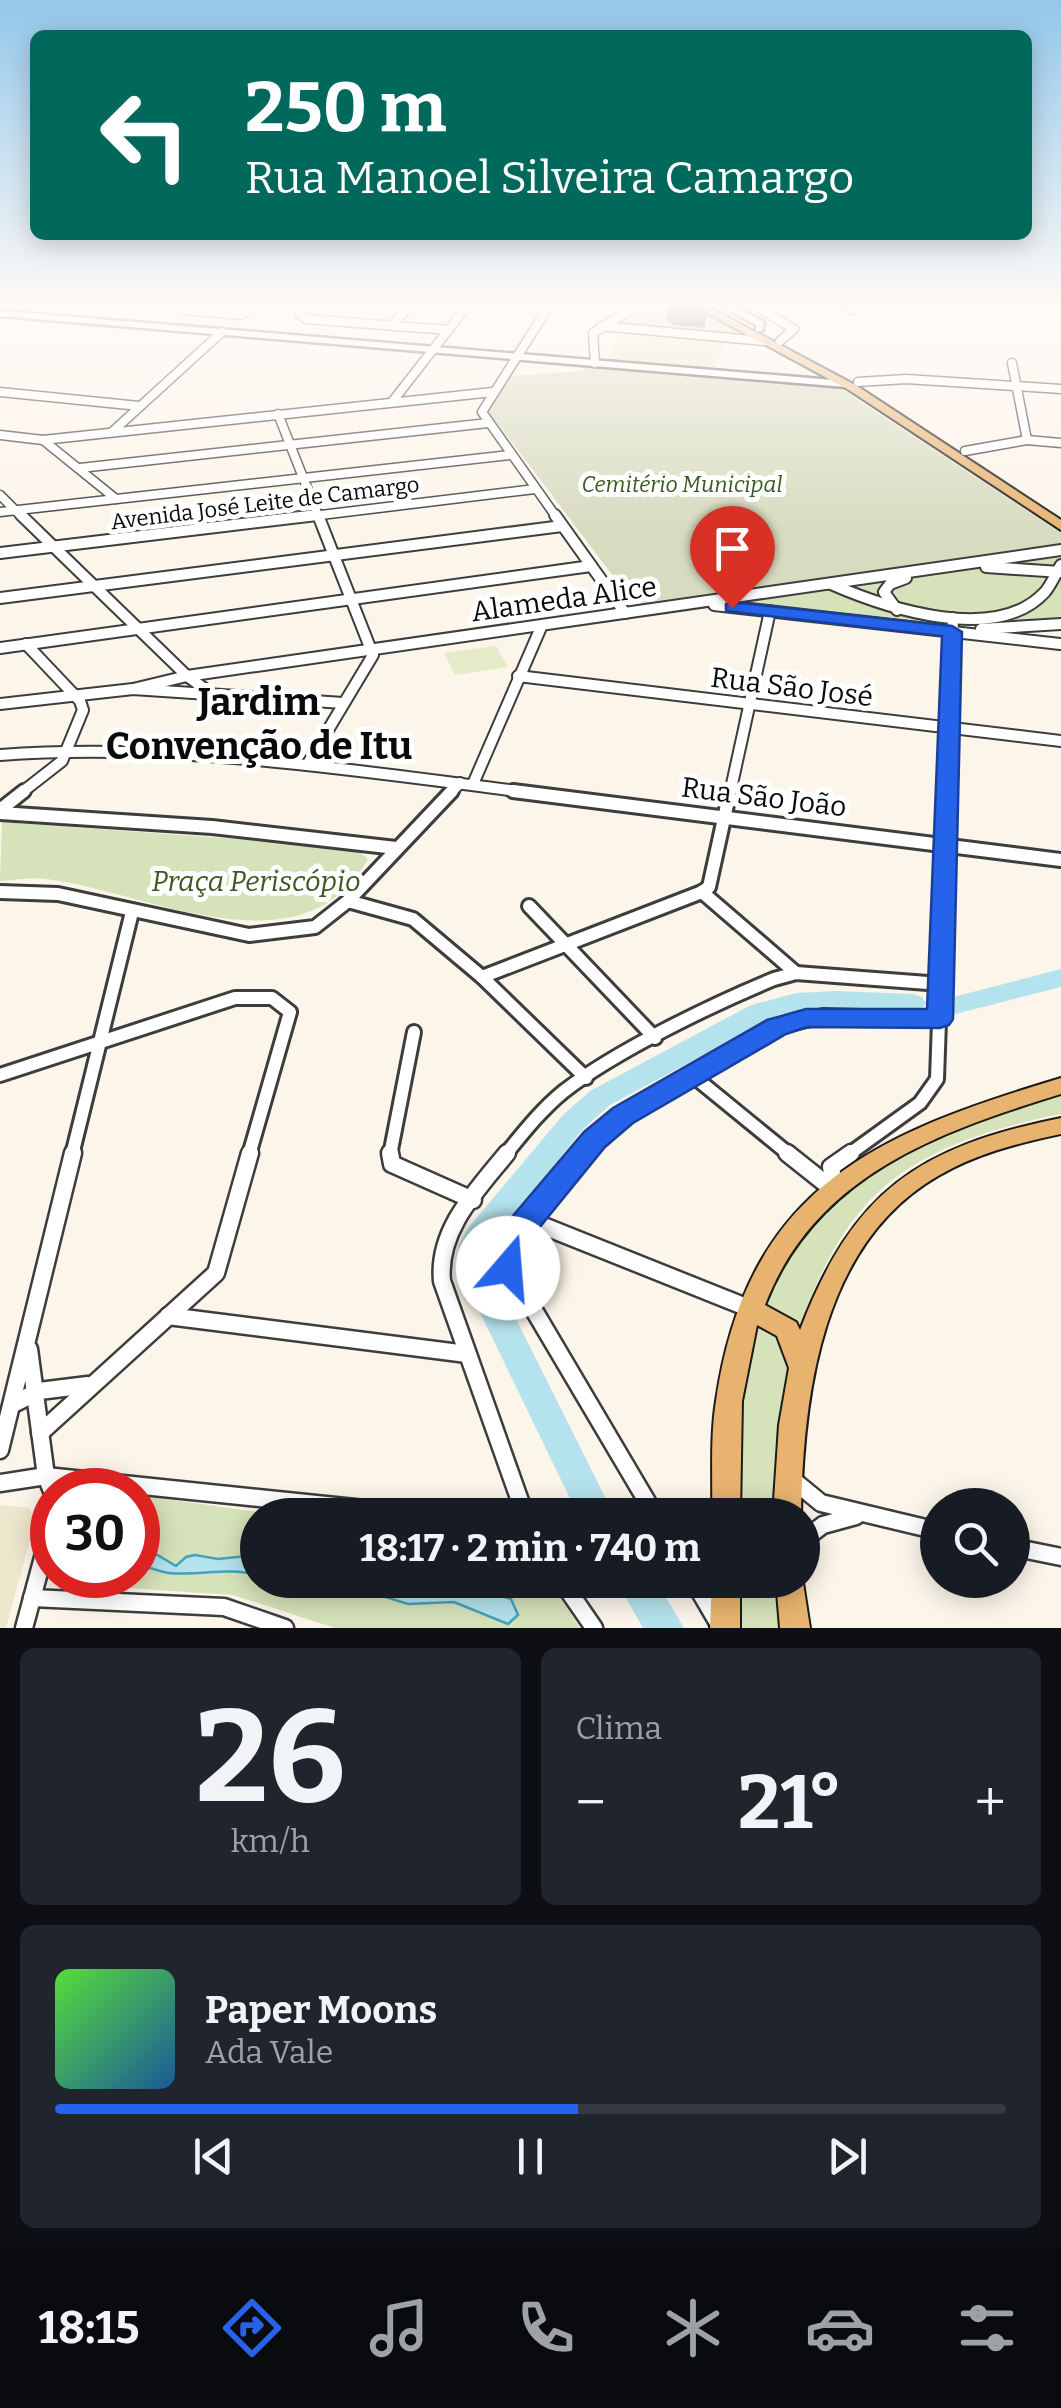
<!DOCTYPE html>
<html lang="pt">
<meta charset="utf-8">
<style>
:root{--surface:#171b24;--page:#20242c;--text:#f1f3f6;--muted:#9ea1a6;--line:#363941;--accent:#2563eb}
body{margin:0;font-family:Bitter,serif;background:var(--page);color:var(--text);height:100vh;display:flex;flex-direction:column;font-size:38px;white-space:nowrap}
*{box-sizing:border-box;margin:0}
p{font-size:32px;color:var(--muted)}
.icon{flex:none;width:55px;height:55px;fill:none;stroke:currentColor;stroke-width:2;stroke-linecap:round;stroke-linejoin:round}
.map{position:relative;height:1628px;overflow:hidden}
.drawer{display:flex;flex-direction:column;gap:20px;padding:20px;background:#0d0f14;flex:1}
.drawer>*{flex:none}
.banner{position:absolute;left:30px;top:30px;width:1002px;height:210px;border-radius:15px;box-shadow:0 5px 25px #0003;background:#00695c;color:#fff;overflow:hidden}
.buttons{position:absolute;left:920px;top:1488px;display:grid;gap:20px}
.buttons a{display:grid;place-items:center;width:110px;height:110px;border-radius:50%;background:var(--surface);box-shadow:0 5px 25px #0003;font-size:50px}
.speed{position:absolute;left:30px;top:1468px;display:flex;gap:20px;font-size:50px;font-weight:700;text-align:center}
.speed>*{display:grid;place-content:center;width:130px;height:130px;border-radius:50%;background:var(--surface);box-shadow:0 5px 25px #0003;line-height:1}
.speed .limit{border:15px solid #d22;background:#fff;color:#111}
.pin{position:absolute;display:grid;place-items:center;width:85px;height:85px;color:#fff;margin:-102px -42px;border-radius:50% 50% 50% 0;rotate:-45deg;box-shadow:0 0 10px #0007}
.pin .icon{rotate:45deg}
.me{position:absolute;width:110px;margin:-55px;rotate:18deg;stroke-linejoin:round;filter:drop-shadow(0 0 8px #0008)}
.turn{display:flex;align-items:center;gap:35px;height:210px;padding:0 50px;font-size:45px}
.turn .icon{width:130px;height:130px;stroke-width:2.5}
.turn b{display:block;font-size:70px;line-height:85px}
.big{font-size:75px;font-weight:700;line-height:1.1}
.drawer .card{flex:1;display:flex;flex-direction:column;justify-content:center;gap:15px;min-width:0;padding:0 35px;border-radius:15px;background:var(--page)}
.drawer .dial{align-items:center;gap:0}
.dial b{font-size:130px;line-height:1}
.song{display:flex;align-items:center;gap:30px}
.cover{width:120px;height:120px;border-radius:15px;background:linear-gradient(135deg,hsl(110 70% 55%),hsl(210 70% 35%))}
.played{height:10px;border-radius:5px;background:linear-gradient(90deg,var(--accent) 55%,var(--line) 55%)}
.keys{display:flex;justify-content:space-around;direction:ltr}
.heat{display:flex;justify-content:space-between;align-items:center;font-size:55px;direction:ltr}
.drawer .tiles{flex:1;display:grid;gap:20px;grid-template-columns:1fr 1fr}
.card:last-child{grid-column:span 2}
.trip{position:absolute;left:240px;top:1498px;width:580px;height:100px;border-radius:50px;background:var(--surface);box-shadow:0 5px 25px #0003;font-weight:700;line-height:100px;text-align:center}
.dock{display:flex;height:160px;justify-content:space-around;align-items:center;background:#090b0e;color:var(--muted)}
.dock .icon{width:70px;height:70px}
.dock .selected{color:var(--accent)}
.dock b{font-size:45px;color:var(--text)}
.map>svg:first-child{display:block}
</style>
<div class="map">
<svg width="1061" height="1628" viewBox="0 0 1061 1628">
<rect width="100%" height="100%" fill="#fcf5ea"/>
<path fill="#efe6ce" d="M0 1505 29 1508 35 1521 6 1628H0Z"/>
<g fill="#d6e2b9">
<path d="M641 306H693L744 333 614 326 613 322Z"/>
<path d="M1061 553V620L939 626 743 603Z"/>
<path d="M2 822 316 845 358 851 368 859C302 977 146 891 46 879 31 877 15 880 0 881Z"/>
<path d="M1061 1094V1114C1001 1126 934 1145 886 1185 804 1253 768 1413 774 1515H733C733 1487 731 1459 733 1431 735 1414 740 1396 743 1379 779 1200 897 1137 1061 1094Z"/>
<path d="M138 1495 278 1515H258V1580H549L580 1628H335L233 1595 66 1584 58 1575H138Z"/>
<path d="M734 1580H778L781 1628H735Z"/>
</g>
<path fill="#d7dbbf" d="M587 365 838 387 1061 533V543L635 605 489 412 509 376 582 371Z"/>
<g fill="#e5eac9">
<path d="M620 335 724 343 714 369 606 360Z"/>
<path d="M496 646 508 667 455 675 444 653Z"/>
</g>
<g fill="#b5e3ed" stroke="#45a2bb" stroke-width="2.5">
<path d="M138 1549 149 1550 176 1566 186 1557 195 1555 218 1559 257 1555V1575C228 1567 199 1576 169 1573 159 1572 148 1566 138 1565Z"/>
<path d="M300 1580 467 1585 511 1599 518 1615 508 1624 454 1602 408 1604 373 1593 361 1594 344 1587 322 1588Z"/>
</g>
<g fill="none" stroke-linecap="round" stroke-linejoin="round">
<g fill="#b5e3ed" fill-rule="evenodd">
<path d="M1061 969V987L951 1015 942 1012 938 1006 942 1000Z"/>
<path d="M836 991 913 994 922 997 926 1003 922 1009 913 1012 836 1008 780 1014 610 1105 583 1129 489 1246 492 1271 614 1515H578L460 1271 459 1245 468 1228 563 1115 590 1091 751 1005 797 993Z"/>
<path d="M616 1580H656L684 1628H643Z"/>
</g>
<defs>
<g id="minor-far3">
<path d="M307 306 299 314 306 319 448 330"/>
<path d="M549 306 482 412 557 518"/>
<path d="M755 306 794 329 780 341"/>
<path d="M845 306 853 310"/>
<path d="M183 310 242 315 252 306"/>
<path d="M392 325 410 306"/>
<path d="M601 326 765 341"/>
<path d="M595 363 593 333 636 306"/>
<path d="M1012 363 1027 440"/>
<path d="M858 382 906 379 1061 389"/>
<path d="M0 392 139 406"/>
<path d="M392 402 467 306"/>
<path d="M278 414 319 518"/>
<path d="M112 432 222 332"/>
<path d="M0 435 43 440 493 392"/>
<path d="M43 440 116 499"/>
<path d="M965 451 1027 440 1061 443"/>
<path d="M80 468 488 423"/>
<path d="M0 495 23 518"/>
<path d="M0 512 510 455"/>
<path d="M296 518 535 489"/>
</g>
<g id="minor-far2">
<path d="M21 515 187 676 212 694"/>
<path d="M555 515 625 613"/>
<path d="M0 553 317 515"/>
<path d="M986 567 1061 572"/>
<path d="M831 584C886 608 996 645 1045 592 1051 585 1056 573 1061 565"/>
<path d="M0 598 562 526"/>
<path d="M714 605 1060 644"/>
<path d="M897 610 884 592 890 584 906 578"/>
<path d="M981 629 1061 624"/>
<path d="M0 648 591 566"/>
<path d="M518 676 1061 741"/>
<path d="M133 689 187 676 1061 550"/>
<path d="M0 704 133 689 343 703"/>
<path d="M0 755C177 742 357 771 533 793"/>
<path d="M307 765 373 655 318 515"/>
<path d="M473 784 542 625"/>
<path d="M21 793 62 761 83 710 80 701 26 644"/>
<path d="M450 793 460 783"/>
<path d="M730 793 770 611"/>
<path d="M947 793 953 618"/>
</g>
<g id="minor-far1">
<path d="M513 791 1061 860"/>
<path d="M0 810 24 791"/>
<path d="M0 813 212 827 396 848"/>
<path d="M0 892 58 894 249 935 315 927 348 901 452 791"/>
<path d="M702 892 709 887 730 791"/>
<path d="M702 892 796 973"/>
<path d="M348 901 413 919 482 977 586 1078"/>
<path d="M529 906 655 1038"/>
<path d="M482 977 702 892"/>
<path d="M0 1075 235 998H272L290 1012 249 1155"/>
<path d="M692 1075 790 1155"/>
<path d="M72 1155 132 912"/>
<path d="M390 1155 414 1032"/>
<path d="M505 1155C523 1133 541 1110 563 1092 614 1052 713 1004 774 979L796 973 941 984"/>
<path d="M583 1155 609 1125 777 1027 823 1016 940 1019"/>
<path d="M848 1155 920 1103 937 1079 947 791"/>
</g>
<g id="minor">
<path d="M390 1153 392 1164 473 1200"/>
<path d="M507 1153C477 1190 437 1230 442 1281L525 1515"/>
<path d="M586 1153 506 1246 509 1268 655 1515"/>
<path d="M787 1153 831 1188"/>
<path d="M834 1185 831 1167 851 1153"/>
<path d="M526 1219 751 1309"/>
<path d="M168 1316 467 1354"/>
<path d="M29 1349 46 1476 52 1491"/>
<path d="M13 1404 39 1391 88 1385"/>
<path d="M40 1433 216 1273 250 1153"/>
<path d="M0 1450 73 1153"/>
<path d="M793 1480 821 1503 938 1531"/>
<path d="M0 1483 46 1476 423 1515"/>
<path d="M802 1541 823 1525 856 1516"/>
<path d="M1012 1547 1061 1557"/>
<path d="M561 1580 594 1628"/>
<path d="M693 1580 721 1628"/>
<path d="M32 1598 224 1607 285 1628"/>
<path d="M24 1628 52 1524"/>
</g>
<g id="tertiary">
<path d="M722 306H733L764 322 763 330 756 332V325Z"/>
<path d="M3 311 845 381 850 384 845 387 0 316V312Z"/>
</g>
<g id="primary">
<path d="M694 306H707L857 386 1061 520V530L849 390Z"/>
<path d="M1061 1078V1094C938 1132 815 1175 765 1305L796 1322 800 1330C853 1191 918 1147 1061 1118V1134C1018 1143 976 1154 938 1176 822 1243 803 1393 801 1515H773L779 1425 789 1368 777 1336 757 1325 742 1401 740 1515H712C713 1477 710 1438 716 1401 747 1188 874 1134 1061 1078Z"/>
<path d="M802 1576 810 1628H780L776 1580H802Z"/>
<path d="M712 1580H740V1628H710Z"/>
</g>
</defs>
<use href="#minor-far3" stroke="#3d3d3d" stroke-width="11"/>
<use href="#minor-far2" stroke="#3d3d3d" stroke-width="14"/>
<use href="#minor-far1" stroke="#3d3d3d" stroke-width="18"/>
<use href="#minor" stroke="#3d3d3d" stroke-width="21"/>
<use href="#tertiary" stroke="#3d3d3d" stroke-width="5"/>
<use href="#primary" stroke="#1b1b1b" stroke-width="4"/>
<use href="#minor-far3" stroke="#fff" stroke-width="8"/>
<use href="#minor-far2" stroke="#fff" stroke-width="10"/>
<use href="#minor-far1" stroke="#fff" stroke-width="12"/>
<use href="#minor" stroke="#fff" stroke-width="16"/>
<use href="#tertiary" fill="#fff" fill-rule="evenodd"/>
<use href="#primary" fill="#e7b36f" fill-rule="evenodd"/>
</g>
<path fill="#46403e" d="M668 306H699L706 312 705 328 672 325 667 320Z"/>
<path fill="#514a48" stroke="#393432" stroke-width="2.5" d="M669 306H699L706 312 673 309Z"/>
<linearGradient id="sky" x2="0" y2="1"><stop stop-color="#93c7ea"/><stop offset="0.57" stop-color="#fefaf6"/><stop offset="1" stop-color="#fefaf6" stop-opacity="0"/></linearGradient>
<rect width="1061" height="534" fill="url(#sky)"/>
<path fill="#2563eb" stroke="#184099" stroke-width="2.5" d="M732 602 952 626 962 632 953 1019 949 1025 940 1028 807 1027 786 1034 633 1123 605 1147 522 1249 524 1268 520 1277 508 1281 497 1277 490 1246 495 1237 584 1132 613 1108 767 1020 806 1009H927L942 636 726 611V604Z"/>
<g text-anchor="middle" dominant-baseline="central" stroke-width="10" stroke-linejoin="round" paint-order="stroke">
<g font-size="22" font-style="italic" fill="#395924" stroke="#fff">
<text x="682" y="484">Cemitério Municipal</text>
</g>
<g font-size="22" fill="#0a0a0a" stroke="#fff">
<text transform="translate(265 503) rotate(-7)">Avenida José Leite de Camargo</text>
</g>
<g font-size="28" fill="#0a0a0a" stroke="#fff">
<text transform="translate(564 599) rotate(-8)">Alameda Alice</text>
<text transform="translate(792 687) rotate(7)">Rua São José</text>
<text transform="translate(764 797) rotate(7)">Rua São João</text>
</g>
<g font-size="28" font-style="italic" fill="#395924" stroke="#fff">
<text x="256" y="881">Praça Periscópio</text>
</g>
<g font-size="38" font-weight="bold" fill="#0a0a0a" stroke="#fff">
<text x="259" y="702">Jardim<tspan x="259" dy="44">Convenção de Itu</tspan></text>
</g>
</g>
</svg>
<div class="buttons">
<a><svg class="icon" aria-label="search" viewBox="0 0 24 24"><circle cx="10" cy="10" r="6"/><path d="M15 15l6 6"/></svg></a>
</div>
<div class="speed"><div class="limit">30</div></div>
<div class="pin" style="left:732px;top:608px;background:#d93025"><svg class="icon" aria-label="arrive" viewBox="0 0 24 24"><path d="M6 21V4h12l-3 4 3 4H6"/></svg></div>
<svg class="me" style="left:508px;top:1268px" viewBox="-20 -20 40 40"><circle r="19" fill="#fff"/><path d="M0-13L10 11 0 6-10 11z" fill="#2563eb"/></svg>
<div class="trip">18:17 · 2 min · 740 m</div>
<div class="banner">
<div class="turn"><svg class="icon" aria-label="left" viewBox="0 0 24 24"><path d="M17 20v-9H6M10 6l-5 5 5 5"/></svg><div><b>250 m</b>Rua Manoel Silveira Camargo</div></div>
</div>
</div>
<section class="drawer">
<div class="tiles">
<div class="card dial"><b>26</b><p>km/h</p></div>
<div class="card"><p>Clima</p>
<div class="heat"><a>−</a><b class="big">21°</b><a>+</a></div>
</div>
<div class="card">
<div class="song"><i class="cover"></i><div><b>Paper Moons</b><p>Ada Vale</p></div></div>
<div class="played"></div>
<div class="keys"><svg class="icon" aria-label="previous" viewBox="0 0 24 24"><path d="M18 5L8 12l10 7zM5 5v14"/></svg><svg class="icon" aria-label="pause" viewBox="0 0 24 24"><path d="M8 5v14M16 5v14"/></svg><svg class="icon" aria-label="next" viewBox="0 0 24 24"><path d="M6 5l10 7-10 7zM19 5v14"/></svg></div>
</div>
</div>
</section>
<nav class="dock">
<b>18:15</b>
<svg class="icon selected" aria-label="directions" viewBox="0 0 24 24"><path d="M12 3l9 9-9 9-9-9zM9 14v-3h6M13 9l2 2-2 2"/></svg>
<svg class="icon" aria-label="music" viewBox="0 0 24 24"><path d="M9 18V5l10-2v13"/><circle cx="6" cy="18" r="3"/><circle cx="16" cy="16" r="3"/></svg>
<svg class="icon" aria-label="phone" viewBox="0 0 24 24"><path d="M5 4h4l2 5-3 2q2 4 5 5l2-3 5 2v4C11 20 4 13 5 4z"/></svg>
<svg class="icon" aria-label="climate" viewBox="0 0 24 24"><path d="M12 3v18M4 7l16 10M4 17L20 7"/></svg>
<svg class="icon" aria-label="car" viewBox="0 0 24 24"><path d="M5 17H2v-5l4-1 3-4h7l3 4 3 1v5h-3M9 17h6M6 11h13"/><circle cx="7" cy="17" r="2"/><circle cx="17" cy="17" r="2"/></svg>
<svg class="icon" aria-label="filters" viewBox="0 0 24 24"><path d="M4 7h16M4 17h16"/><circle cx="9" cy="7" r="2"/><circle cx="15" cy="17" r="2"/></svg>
</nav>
